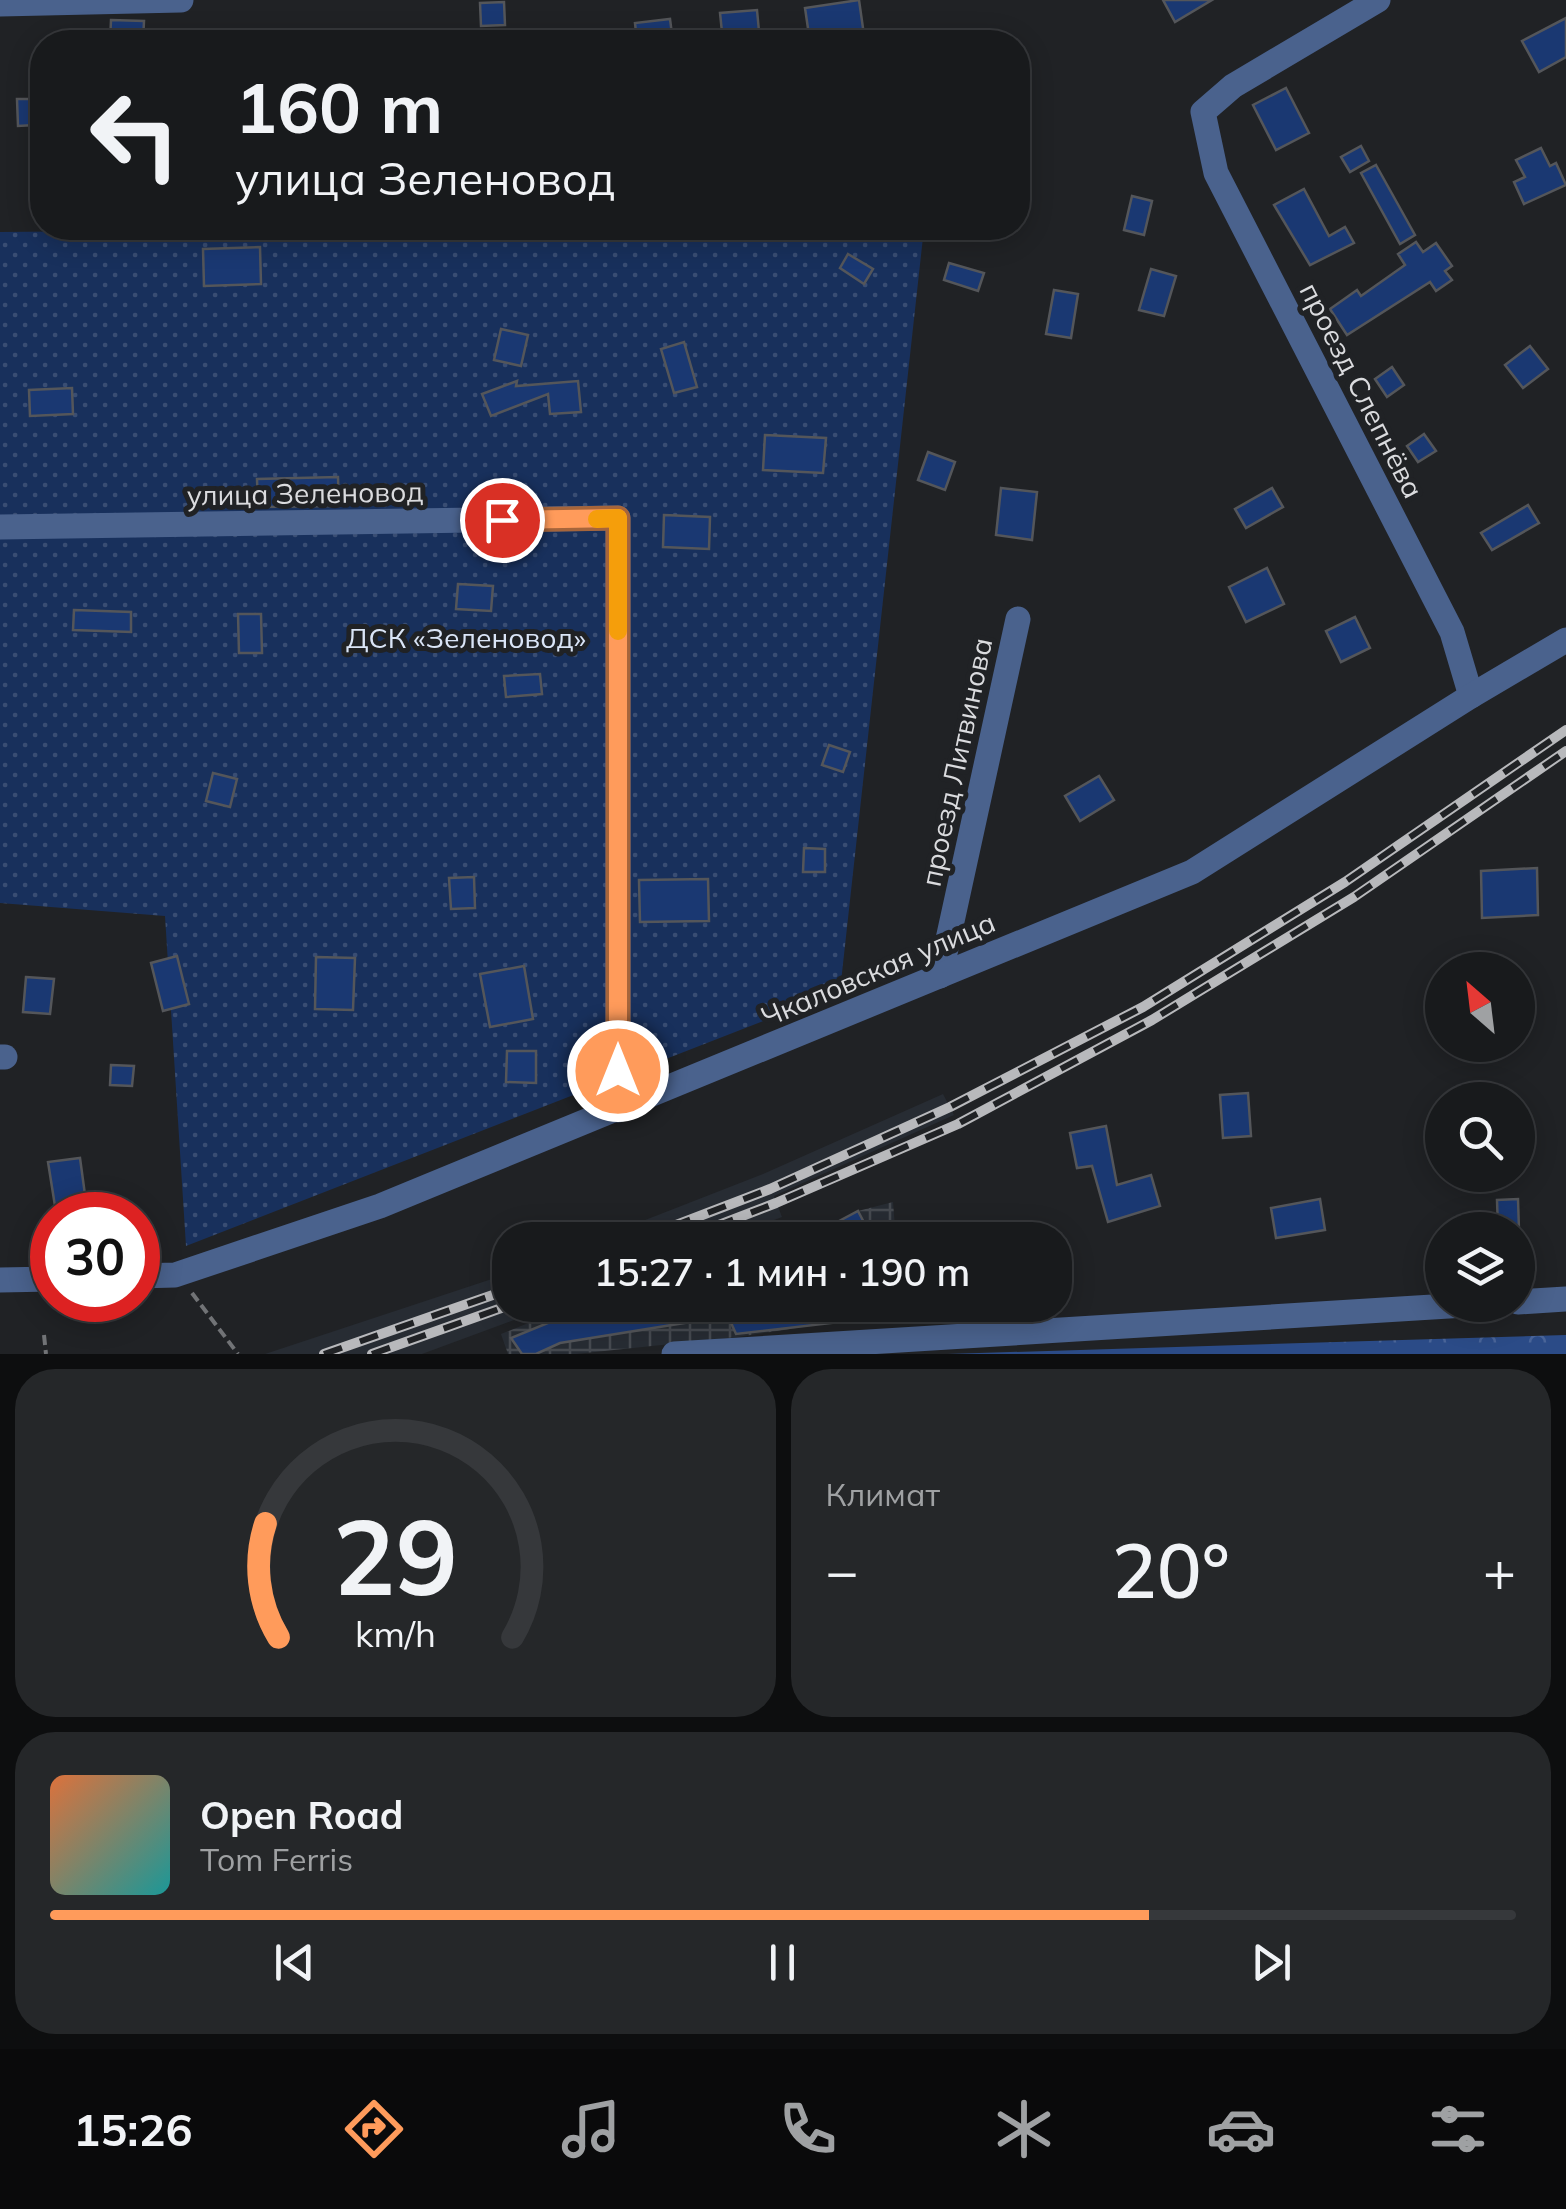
<!DOCTYPE html>
<html lang="ru">
<meta charset="utf-8">
<style>
:root{--surface:#181a1c;--page:#252729;--text:#f1f3f6;--muted:#9fa1a3;--line:#36383b;--accent:#ff9b5b}
body{margin:0;font-family:Mulish,sans-serif;background:var(--page);color:var(--text);height:100vh;display:flex;flex-direction:column;font-size:38px;white-space:nowrap}
*{box-sizing:border-box;margin:0}
p{font-size:32px;color:var(--muted)}
.icon{flex:none;width:55px;height:55px;fill:none;stroke:currentColor;stroke-width:2;stroke-linecap:round;stroke-linejoin:round}
.map{position:relative;height:1354px;overflow:hidden}
.panel{display:flex;flex-direction:column;gap:15px;padding:15px;background:#0d0e0f;flex:1}
.panel>*{flex:none}
.hud{position:absolute;left:30px;top:30px;width:1000px;height:210px;border-radius:40px;box-shadow:0 5px 25px #0003,0 0 0 2px var(--line);background:#181a1c;color:var(--text);overflow:hidden}
.needle{width:65px;rotate:332deg}
.controls{position:absolute;left:1425px;top:952px;display:grid;gap:20px}
.controls a{display:grid;place-items:center;width:110px;height:110px;border-radius:50%;background:var(--surface);box-shadow:0 5px 25px #0003,0 0 0 2px var(--line);font-size:50px}
.speed{position:absolute;left:30px;top:1192px;display:flex;gap:20px;font-size:50px;font-weight:700;text-align:center}
.speed>*{display:grid;place-content:center;width:130px;height:130px;border-radius:50%;background:var(--surface);box-shadow:0 5px 25px #0003,0 0 0 2px var(--line);line-height:1}
.speed .limit{border:15px solid #d22;background:#fff;color:#111}
.pin{position:absolute;display:grid;place-items:center;width:85px;height:85px;color:#fff;margin:-42px;border:5px solid #fff;border-radius:50%;box-shadow:0 2px 10px #0007}
.me{position:absolute;width:110px;margin:-55px;rotate:0deg;stroke-linejoin:round;filter:drop-shadow(0 0 8px #0008)}
.turn{display:flex;align-items:center;gap:35px;height:210px;padding:0 40px;font-size:45px}
.turn .icon{width:130px;height:130px;stroke-width:2.5}
.turn b{display:block;font-size:70px;line-height:85px}
.big{font-size:75px;font-weight:600;line-height:1.1}
.panel .tile{flex:1;display:flex;flex-direction:column;justify-content:center;gap:15px;min-width:0;padding:0 35px;border-radius:40px;background:var(--page)}
.panel .dial{align-items:center;gap:0}
.dial svg{height:260px;overflow:visible;fill:none;stroke:var(--line);stroke-width:7;stroke-linecap:round;text-anchor:middle}
.dial text{fill:var(--text);stroke:none}
.song{display:flex;align-items:center;gap:30px}
.cover{width:120px;height:120px;border-radius:15px;background:linear-gradient(135deg,hsl(20 70% 55%),hsl(180 70% 35%))}
.played{height:10px;border-radius:5px;background:linear-gradient(90deg,var(--accent) 75%,var(--line) 75%)}
.keys{display:flex;justify-content:space-around;direction:ltr}
.heat{display:flex;justify-content:space-between;align-items:center;font-size:55px;direction:ltr}
.panel .tiles{flex:1;display:grid;gap:15px;grid-template-columns:1fr 1fr}
.tile:last-child{grid-column:span 2}
.trip{position:absolute;left:492px;top:1222px;width:580px;height:100px;border-radius:40px;background:var(--surface);box-shadow:0 5px 25px #0003,0 0 0 2px var(--line);font-weight:600;line-height:100px;text-align:center}
.tab-bar{display:flex;height:160px;justify-content:space-around;align-items:center;background:#0a0a0b;color:var(--muted)}
.tab-bar .icon{width:70px;height:70px}
.tab-bar .current{color:var(--accent)}
.tab-bar b{font-size:45px;color:var(--text)}
.map>svg:first-child{display:block}
</style>
<div class="map">
<svg width="1566" height="1354" viewBox="0 0 1566 1354">
<defs>
<pattern id="industrial-grid" width="8" height="8" patternUnits="userSpaceOnUse" patternTransform="scale(2.5)"><rect width="8" height="8" fill="#272c33"/><path d="M0 4h8M4 0v8" fill="none" stroke="#464a50"/></pattern>
<pattern id="forest-crowns" width="20" height="18" patternUnits="userSpaceOnUse" patternTransform="scale(2.5)"><rect width="20" height="18" fill="#2b4b87"/><path d="M2 6a3 3 0 1 1 6 0M12 15a3 3 0 1 1 6 0" fill="none" stroke="#496498"/></pattern>
<pattern id="garden-dots" width="8" height="8" patternUnits="userSpaceOnUse" patternTransform="scale(2.5)"><rect width="8" height="8" fill="#18305c"/><path d="M2 2h.1M6 6h.1" fill="none" stroke="#394d73" stroke-width="1.8" stroke-linecap="round"/></pattern>
</defs>
<rect width="100%" height="100%" fill="#202225"/>
<g fill="#272c33">
<path d="M943 1094 954 1115 774 1196 782 1217 722 1240H594L763 1174Z"/>
<path d="M510 1273V1305H555L422 1354H265Z"/>
</g>
<g fill="url(#industrial-grid)">
<path d="M893 1202 896 1240H785L828 1227 858 1211Z"/>
<path d="M592 1305H902L903 1312 737 1337 576 1354H508L501 1334 556 1312Z"/>
</g>
<path fill="url(#forest-crowns)" d="M1566 1335V1354H948Z"/>
<path fill="url(#garden-dots)" d="M433 228H924L840 991 186 1246 165 916 0 903V232Z"/>
<g fill="#1a3872" stroke="#54565a" stroke-width="2.5">
<path d="M859 0 865 42H810L805 8Z"/>
<path d="M1163 0H1212L1175 22Z"/>
<path d="M504 2 505 25 481 26 480 3Z"/>
<path d="M757 10 760 42H723L720 13Z"/>
<path d="M1566 18V57L1539 72 1522 41Z"/>
<path d="M670 19 673 42H637L635 23Z"/>
<path d="M111 20 144 21 143 42H110Z"/>
<path d="M1286 88 1309 133 1276 150 1253 105Z"/>
<path d="M17 99H34L35 125 18 126Z"/>
<path d="M1361 146 1369 161 1350 172 1341 157Z"/>
<path d="M1541 148 1550 166 1556 163 1566 185 1524 204 1514 182 1525 177 1516 160Z"/>
<path d="M1376 165 1415 235 1400 244 1361 173Z"/>
<path d="M1304 189 1329 236 1345 227 1354 243 1310 265 1274 205Z"/>
<path d="M1132 196 1152 201 1144 235 1124 230Z"/>
<path d="M1416 242 1423 252 1436 243 1452 266 1445 271 1452 280 1436 291 1430 282 1347 335 1330 309 1357 290 1361 296 1405 265 1398 254Z"/>
<path d="M260 247 261 284 204 286 203 249Z"/>
<path d="M848 254 873 269 864 284 840 268Z"/>
<path d="M949 263 984 273 978 291 944 280Z"/>
<path d="M1151 269 1176 276 1164 316 1139 310Z"/>
<path d="M1054 290 1078 294 1071 338 1046 334Z"/>
<path d="M501 329 528 335 521 366 494 360Z"/>
<path d="M684 342 697 387 674 393 661 349Z"/>
<path d="M1530 346 1548 369 1523 388 1505 365Z"/>
<path d="M1392 367 1404 385 1387 397 1375 379Z"/>
<path d="M517 381 516 386 578 381 581 412 550 414 548 394 491 416 482 394Z"/>
<path d="M72 388 73 414 30 416 29 390Z"/>
<path d="M1424 434 1436 451 1418 462 1407 446Z"/>
<path d="M765 435 826 438 823 473 763 470Z"/>
<path d="M928 452 955 462 945 490 918 480Z"/>
<path d="M338 477 339 506 258 507 257 479Z"/>
<path d="M1001 488 1037 492 1032 540 996 535Z"/>
<path d="M1272 488 1283 507 1246 528 1235 509Z"/>
<path d="M1528 505 1539 523 1492 550 1481 533Z"/>
<path d="M664 515 710 517 709 549 663 547Z"/>
<path d="M1267 568 1284 604 1246 622 1229 587Z"/>
<path d="M458 584 493 586 491 611 456 609Z"/>
<path d="M74 610 131 612V632L73 630Z"/>
<path d="M238 614H261L262 653H239Z"/>
<path d="M1355 617 1370 648 1341 662 1326 631Z"/>
<path d="M540 674 542 694 506 697 504 676Z"/>
<path d="M829 745 850 752 843 772 822 765Z"/>
<path d="M213 773 237 779 230 807 206 801Z"/>
<path d="M1099 776 1114 800 1080 821 1065 796Z"/>
<path d="M804 848 825 849V872H803Z"/>
<path d="M1537 868 1538 915 1482 918 1481 871Z"/>
<path d="M474 877 475 908 451 909 449 878Z"/>
<path d="M708 879 709 921 640 922 639 880Z"/>
<path d="M177 956 189 1004 163 1011 151 963Z"/>
<path d="M316 957 355 958 353 1010 315 1009Z"/>
<path d="M524 966 533 1019 490 1027 480 974Z"/>
<path d="M26 977 54 979 50 1014 23 1012Z"/>
<path d="M507 1051H536V1083L506 1082Z"/>
<path d="M111 1065 134 1066 132 1086 110 1085Z"/>
<path d="M1248 1093 1251 1136 1223 1138 1220 1095Z"/>
<path d="M1106 1126 1117 1185 1151 1175 1160 1206 1108 1222 1092 1166 1077 1168 1070 1133Z"/>
<path d="M80 1158 86 1202 55 1206 48 1162Z"/>
<path d="M1320 1199 1325 1230 1276 1238 1271 1208Z"/>
<path d="M1518 1199 1519 1230H1498L1497 1200Z"/>
<path d="M858 1211 869 1232 854 1240H835L828 1227Z"/>
<path d="M658 1305H892V1316L736 1334 728 1316 560 1343 536 1354H522L511 1338 560 1318Z"/>
</g>
<g fill="none" stroke-linecap="round" stroke-linejoin="round">
<g stroke="#717376" stroke-width="4" stroke-dasharray="10 5" stroke-linecap="butt">
<path d="M192 1293 238 1354"/>
<path d="M44 1335 46 1354"/>
</g>
<g stroke="#4a628d" stroke-width="25">
<path d="M1378 0 1233 86 1203 112 1216 173 1452 632 1471 696"/>
<path d="M0 4 181 0"/>
<path d="M0 527 618 518V1110"/>
<path d="M940 976 1018 619"/>
<path d="M0 1057H5"/>
<path d="M138 1276 175 1275 380 1206 1192 872 1471 696 1566 640"/>
<path d="M0 1280 52 1279"/>
<path d="M1518 1302 1566 1299"/>
<path d="M674 1354 1465 1305"/>
</g>
<defs>
<g id="rail">
<path d="M637 1240 770 1189 950 1107 1143 1007 1345 882 1566 730"/>
<path d="M680 1240 776 1203 958 1124 1152 1020 1354 897 1566 751"/>
<path d="M324 1354 510 1289"/>
<path d="M372 1354 510 1305"/>
</g>
</defs>
<use href="#rail" stroke="#b8b9bc" stroke-width="10"/>
<use href="#rail" stroke="#202225" stroke-width="6" stroke-dasharray="19" stroke-linecap="butt"/>
</g>
<g fill="none" stroke-linecap="round" stroke-linejoin="round">
<defs>
<path id="route" d="M502 520 618 518V1071"/>
</defs>
<use href="#route" stroke="#a6653b" stroke-width="25"/>
<use href="#route" stroke="#ff9b5b" stroke-width="18"/>
<path stroke="#f59e0b" stroke-width="18" d="M597 519 618 518V631"/>
</g>
<g text-anchor="middle" dominant-baseline="central" stroke-width="10" stroke-linejoin="round" paint-order="stroke">
<g font-size="28" fill="#dadbde" stroke="#202225">
<text transform="translate(1362 390) rotate(63)">проезд Слепнёва</text>
<text transform="translate(305 493) rotate(-1)">улица Зеленовод</text>
<text transform="translate(956 762) rotate(-78)">проезд Литвинова</text>
<text transform="translate(878 969) rotate(-23)">Чкаловская улица</text>
</g>
<g font-size="28" fill="#dae5f7" stroke="#202225">
<text x="466" y="637">ДСК «Зеленовод»</text>
</g>
</g>
</svg>
<div class="controls">
<a><svg class="needle" viewBox="-14 -14 28 28"><path d="M0-13l5 13h-10z" fill="#e53935"/><path d="M0 13l5-13h-10z" fill="#9fa1a3"/></svg></a>
<a><svg class="icon" aria-label="search" viewBox="0 0 24 24"><circle cx="10" cy="10" r="6"/><path d="M15 15l6 6"/></svg></a>
<a><svg class="icon" aria-label="layers" viewBox="0 0 24 24"><path d="M12 4l9 5-9 5-9-5zM3 14l9 5 9-5"/></svg></a>
</div>
<div class="speed"><div class="limit">30</div></div>
<div class="pin" style="left:502px;top:520px;background:#d93025"><svg class="icon" aria-label="arrive" viewBox="0 0 24 24"><path d="M6 21V4h12l-3 4 3 4H6"/></svg></div>
<svg class="me" style="left:618px;top:1071px" viewBox="-20 -20 40 40"><circle r="17" fill="#ff9b5b" stroke="#fff" stroke-width="3"/><path d="M0-11L8 9 0 5-8 9z" fill="#fff"/></svg>
<div class="trip">15:27 · 1 мин · 190 m</div>
<div class="hud">
<div class="turn"><svg class="icon" aria-label="left" viewBox="0 0 24 24"><path d="M17 20v-9H6M10 6l-5 5 5 5"/></svg><div><b>160 m</b>улица Зеленовод</div></div>
</div>
</div>
<section class="panel">
<div class="tiles">
<div class="tile dial"><svg viewBox="0 0 100 80">
<path d="M14 69A42 42 0 1 1 86 69"/>
<path d="M14 69A42 42 0 0 1 10 34" stroke="#ff9b5b"/>
<text x="50" y="56" font-size="32" font-weight="700">29</text>
<text x="50" y="72" font-size="11">km/h</text>
</svg></div>
<div class="tile"><p>Климат</p>
<div class="heat"><a>−</a><b class="big">20°</b><a>+</a></div>
</div>
<div class="tile">
<div class="song"><i class="cover"></i><div><b>Open Road</b><p>Tom Ferris</p></div></div>
<div class="played"></div>
<div class="keys"><svg class="icon" aria-label="previous" viewBox="0 0 24 24"><path d="M18 5L8 12l10 7zM5 5v14"/></svg><svg class="icon" aria-label="pause" viewBox="0 0 24 24"><path d="M8 5v14M16 5v14"/></svg><svg class="icon" aria-label="next" viewBox="0 0 24 24"><path d="M6 5l10 7-10 7zM19 5v14"/></svg></div>
</div>
</div>
</section>
<nav class="tab-bar">
<b>15:26</b>
<svg class="icon current" aria-label="directions" viewBox="0 0 24 24"><path d="M12 3l9 9-9 9-9-9zM9 14v-3h6M13 9l2 2-2 2"/></svg>
<svg class="icon" aria-label="music" viewBox="0 0 24 24"><path d="M9 18V5l10-2v13"/><circle cx="6" cy="18" r="3"/><circle cx="16" cy="16" r="3"/></svg>
<svg class="icon" aria-label="phone" viewBox="0 0 24 24"><path d="M5 4h4l2 5-3 2q2 4 5 5l2-3 5 2v4C11 20 4 13 5 4z"/></svg>
<svg class="icon" aria-label="climate" viewBox="0 0 24 24"><path d="M12 3v18M4 7l16 10M4 17L20 7"/></svg>
<svg class="icon" aria-label="car" viewBox="0 0 24 24"><path d="M5 17H2v-5l4-1 3-4h7l3 4 3 1v5h-3M9 17h6M6 11h13"/><circle cx="7" cy="17" r="2"/><circle cx="17" cy="17" r="2"/></svg>
<svg class="icon" aria-label="filters" viewBox="0 0 24 24"><path d="M4 7h16M4 17h16"/><circle cx="9" cy="7" r="2"/><circle cx="15" cy="17" r="2"/></svg>
</nav>
